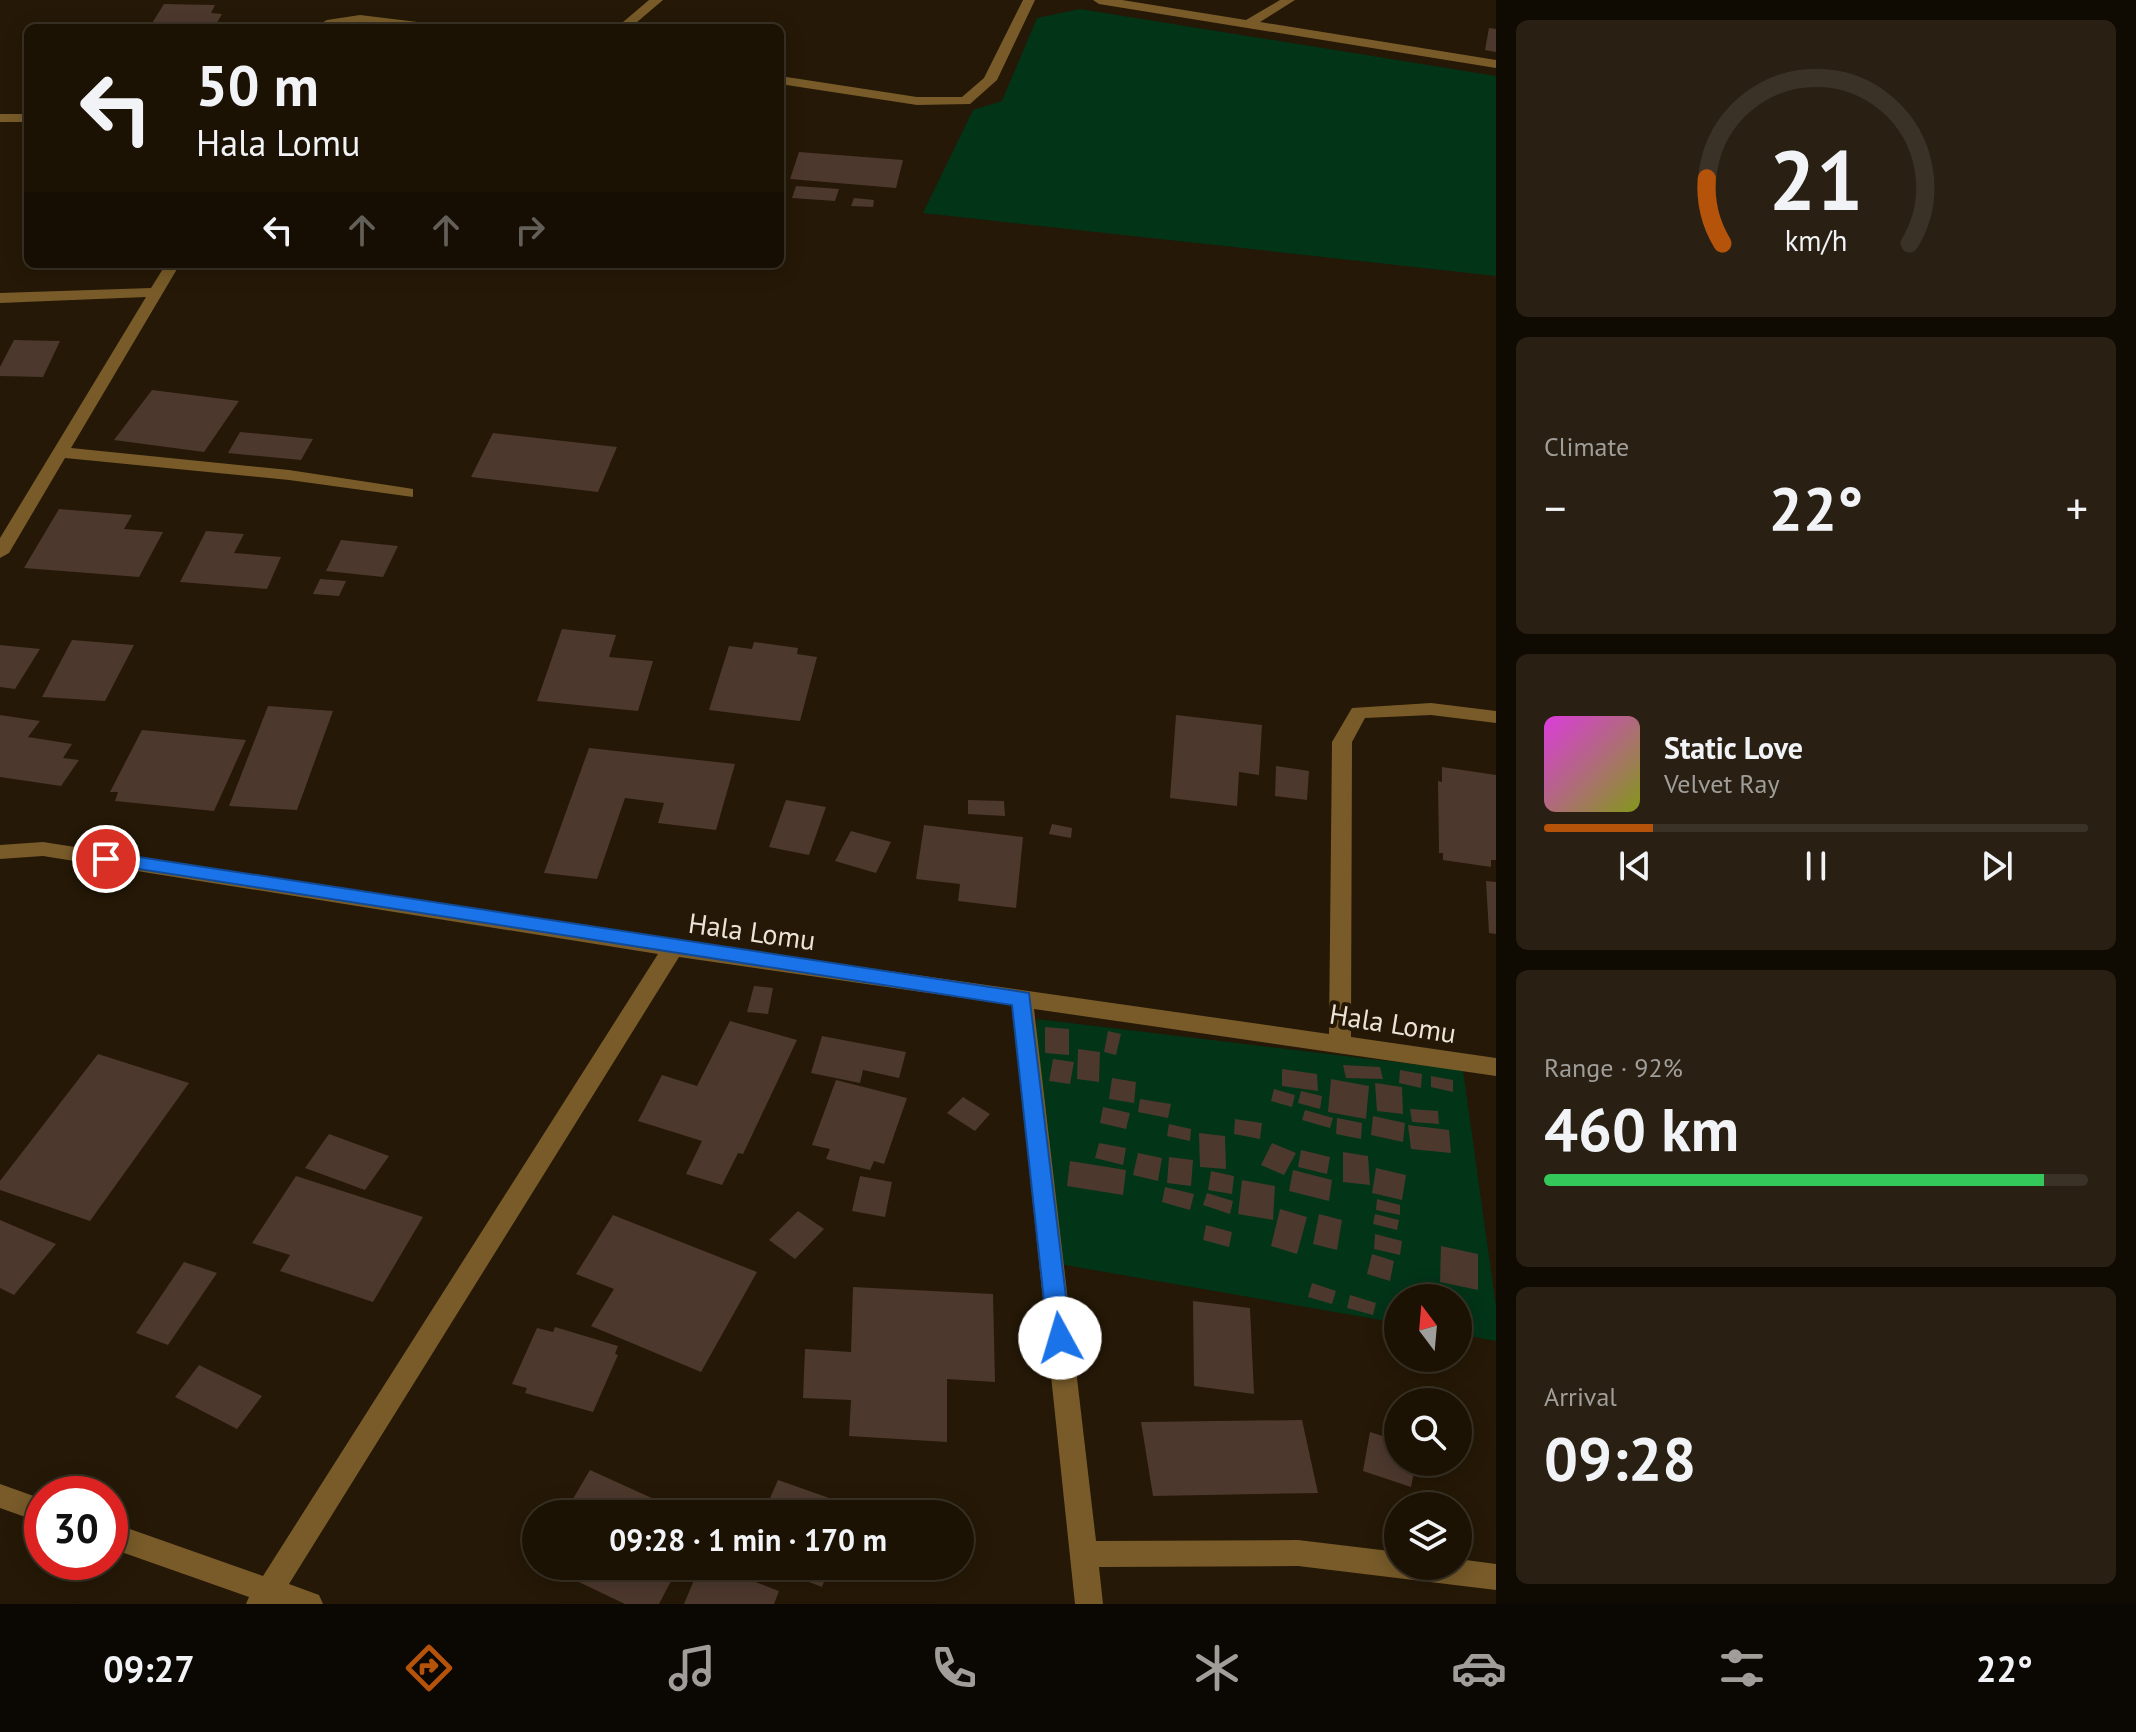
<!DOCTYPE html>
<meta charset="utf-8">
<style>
:root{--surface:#1c1204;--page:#292013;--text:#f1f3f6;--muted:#a09e9a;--line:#3a3226;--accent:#b45309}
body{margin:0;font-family:"PT Sans",sans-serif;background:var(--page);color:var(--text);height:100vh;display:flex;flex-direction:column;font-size:30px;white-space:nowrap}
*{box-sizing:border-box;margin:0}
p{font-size:26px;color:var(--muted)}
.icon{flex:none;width:44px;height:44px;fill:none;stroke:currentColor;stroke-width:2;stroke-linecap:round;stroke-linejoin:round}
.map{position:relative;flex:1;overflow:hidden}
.details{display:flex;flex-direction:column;gap:20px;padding:20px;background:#0f0a02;width:640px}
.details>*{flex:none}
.hud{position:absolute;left:24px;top:24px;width:760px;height:244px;border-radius:12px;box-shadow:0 4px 20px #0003,0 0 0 2px var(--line);background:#1c1204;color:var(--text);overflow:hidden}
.needle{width:52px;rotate:344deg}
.buttons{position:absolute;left:1384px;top:1284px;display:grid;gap:16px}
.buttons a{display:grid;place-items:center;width:88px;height:88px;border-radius:50%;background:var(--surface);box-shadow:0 4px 20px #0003,0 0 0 2px var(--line);font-size:40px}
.speed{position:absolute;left:24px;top:1476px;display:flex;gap:16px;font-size:40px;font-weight:700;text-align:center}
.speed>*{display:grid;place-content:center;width:104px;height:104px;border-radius:50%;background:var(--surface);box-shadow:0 4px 20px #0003,0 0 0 2px var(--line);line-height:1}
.speed .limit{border:12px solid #d22;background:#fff;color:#111}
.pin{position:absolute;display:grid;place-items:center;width:68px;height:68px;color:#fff;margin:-34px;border:4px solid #fff;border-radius:50%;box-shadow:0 2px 8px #0007}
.me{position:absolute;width:88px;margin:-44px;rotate:354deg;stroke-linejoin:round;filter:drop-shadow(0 0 6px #0008)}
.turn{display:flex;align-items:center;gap:28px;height:168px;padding:0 40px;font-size:36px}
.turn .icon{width:104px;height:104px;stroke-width:2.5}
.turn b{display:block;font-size:56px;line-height:68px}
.lanes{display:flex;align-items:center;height:76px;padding:0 40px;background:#0003;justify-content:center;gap:40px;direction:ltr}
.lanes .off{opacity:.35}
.big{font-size:60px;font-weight:600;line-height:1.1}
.details .tile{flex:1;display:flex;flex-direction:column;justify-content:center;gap:12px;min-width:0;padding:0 28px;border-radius:12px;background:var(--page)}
.details .dial{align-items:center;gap:0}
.dial svg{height:208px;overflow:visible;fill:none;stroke:var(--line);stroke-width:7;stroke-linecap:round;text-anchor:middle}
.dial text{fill:var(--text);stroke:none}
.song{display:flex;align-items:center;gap:24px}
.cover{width:96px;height:96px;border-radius:12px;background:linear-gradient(135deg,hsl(300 70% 55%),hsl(70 70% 35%))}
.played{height:8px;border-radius:4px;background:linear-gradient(90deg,var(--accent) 20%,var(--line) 20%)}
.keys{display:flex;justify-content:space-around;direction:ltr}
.heat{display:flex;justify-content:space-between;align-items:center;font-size:44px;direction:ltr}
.charge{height:12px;border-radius:6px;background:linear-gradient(90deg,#34c759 92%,var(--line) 0)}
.trip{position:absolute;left:522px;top:1500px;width:452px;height:80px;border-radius:40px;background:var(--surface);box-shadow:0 4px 20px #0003,0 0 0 2px var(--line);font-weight:600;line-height:80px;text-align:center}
.tabs{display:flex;height:128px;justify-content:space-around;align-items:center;background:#0b0702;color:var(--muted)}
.tabs .icon{width:56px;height:56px}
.tabs .current{color:var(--accent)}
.tabs b{font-size:36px;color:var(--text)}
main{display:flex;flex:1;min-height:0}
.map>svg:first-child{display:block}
</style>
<main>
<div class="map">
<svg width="1496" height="1604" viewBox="0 0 1496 1604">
<rect width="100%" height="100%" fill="#251806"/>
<g fill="#023418">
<path d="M1080 9 1496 76V276L923 213 973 110 1002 101 1037 18Z"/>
<path d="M1037 1019 1463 1070 1496 1307V1341L1458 1334V1298H1398V1323L1059 1264 1033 1070Z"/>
</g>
<g fill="#4d382d">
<path d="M164 4 215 5 211 13 222 14 214 28H149Z"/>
<path d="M1489 28 1496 29V52L1485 50Z"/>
<path d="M799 152 903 160 896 188 790 179Z"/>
<path d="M796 186 839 189 835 201 792 198Z"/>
<path d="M854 198 874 200 873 207 851 206Z"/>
<path d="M14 340 60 341 43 377 0 376V367Z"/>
<path d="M152 390 239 401 204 452 114 440Z"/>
<path d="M240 432 283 436 313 439 301 460 228 453Z"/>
<path d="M493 433 617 447 598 492 471 477Z"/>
<path d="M59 509 132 515 124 529 163 532 139 577 24 568Z"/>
<path d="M206 531 244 534 234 553 281 557 267 589 180 582Z"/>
<path d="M341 540 398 546 383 577 326 571Z"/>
<path d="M320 579 346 581 339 596 313 594Z"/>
<path d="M562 629 616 635 609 657 653 661 638 711 537 701Z"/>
<path d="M72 640 134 645 105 701 42 697Z"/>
<path d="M754 642 798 648 797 654 817 657 800 721 709 710 729 646 752 649Z"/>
<path d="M0 645 40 649 15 689 0 687Z"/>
<path d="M268 706 333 711 297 810 229 806Z"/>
<path d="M0 715 40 721 28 737 72 744 63 758 79 760 61 786 0 777Z"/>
<path d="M1176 715 1262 725 1259 775 1239 772 1237 806 1170 798Z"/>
<path d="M142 730 246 740 214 811 115 801 118 792H110Z"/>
<path d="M589 748 735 764 716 830 658 823 664 803 625 798 597 879 544 873Z"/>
<path d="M1276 766 1309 771 1307 800 1275 796Z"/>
<path d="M1442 767 1496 775V860H1491V867L1443 860V853H1439L1438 781 1442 782Z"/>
<path d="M786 800 826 807 809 855 769 847Z"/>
<path d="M968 800 1004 801 1005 816 968 814Z"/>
<path d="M1052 824 1072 828 1071 838 1049 834Z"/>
<path d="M924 825 1023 837 1016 908 958 901 960 884 916 879Z"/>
<path d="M851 831 891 842 876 873 835 861Z"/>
<path d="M1486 881 1496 882V934L1489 933Z"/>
<path d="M754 986 773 988 768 1014 747 1012Z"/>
<path d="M730 1021 797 1040 743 1154 738 1153 722 1185 686 1174 702 1141 638 1121 662 1075 697 1086Z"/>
<path d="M1045 1027 1069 1029V1055L1045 1053Z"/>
<path d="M1108 1031 1121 1034 1116 1055 1104 1052Z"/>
<path d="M822 1036 906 1052 899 1078 863 1070 860 1083 811 1073Z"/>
<path d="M1078 1049 1100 1052 1099 1082 1077 1079Z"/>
<path d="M98 1054 189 1083 90 1221 0 1190V1181Z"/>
<path d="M1053 1059 1074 1062 1070 1084 1049 1081Z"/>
<path d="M1343 1065 1380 1067 1383 1079 1346 1078Z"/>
<path d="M1282 1069 1317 1074 1318 1091 1282 1086Z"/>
<path d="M1400 1070 1422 1074 1421 1088 1399 1083Z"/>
<path d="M1431 1076 1453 1080V1092L1431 1087Z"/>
<path d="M1112 1078 1136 1082 1134 1103 1109 1099Z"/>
<path d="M1331 1079 1369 1086 1366 1119 1328 1112Z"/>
<path d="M836 1080 907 1098 884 1164 874 1161 870 1170 826 1159 830 1149 812 1145Z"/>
<path d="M1375 1083 1402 1087 1403 1114 1377 1111Z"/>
<path d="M1274 1089 1295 1095 1292 1107 1271 1101Z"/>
<path d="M1301 1091 1322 1096 1320 1109 1298 1103Z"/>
<path d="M963 1097 990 1114 975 1131 947 1113Z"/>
<path d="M1140 1099 1171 1104 1168 1118 1138 1112Z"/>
<path d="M1103 1107 1130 1113 1126 1129 1100 1123Z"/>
<path d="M1410 1109 1438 1111 1439 1124 1412 1122Z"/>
<path d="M1305 1110 1333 1118 1330 1128 1302 1120Z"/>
<path d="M1373 1116 1405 1123 1403 1142 1371 1135Z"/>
<path d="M1337 1118 1362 1123 1361 1139 1336 1134Z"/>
<path d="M1235 1119 1262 1123 1260 1139 1234 1134Z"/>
<path d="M1169 1124 1191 1129 1190 1141 1167 1136Z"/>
<path d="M1408 1125 1449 1130 1451 1153 1411 1149Z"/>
<path d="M1199 1133 1225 1136 1226 1169 1200 1167Z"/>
<path d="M329 1134 389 1156 365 1190 305 1168Z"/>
<path d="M1099 1143 1126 1148 1123 1165 1095 1158Z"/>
<path d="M1272 1143 1296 1153 1284 1175 1261 1165Z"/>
<path d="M1301 1150 1330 1157 1327 1174 1298 1167Z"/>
<path d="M1343 1152 1368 1156 1370 1185 1343 1182Z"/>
<path d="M1138 1153 1162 1158 1158 1181 1133 1175Z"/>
<path d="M1169 1157 1193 1160 1191 1186 1167 1183Z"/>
<path d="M1070 1161 1126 1170 1123 1195 1067 1186Z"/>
<path d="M1376 1168 1406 1175 1402 1200 1372 1193Z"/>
<path d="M1293 1170 1332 1180 1329 1201 1289 1191Z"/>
<path d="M1211 1171 1234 1176 1232 1194 1208 1190Z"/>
<path d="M296 1176 423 1217 373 1302 280 1271 290 1255 252 1243Z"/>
<path d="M860 1176 892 1182 885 1217 852 1211Z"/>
<path d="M1242 1180 1275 1186 1273 1220 1238 1214Z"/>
<path d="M1165 1187 1194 1194 1190 1210 1162 1202Z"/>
<path d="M1207 1193 1233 1201 1230 1214 1203 1205Z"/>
<path d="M1377 1199 1400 1205V1215L1376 1210Z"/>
<path d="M1280 1209 1307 1217 1297 1254 1271 1246Z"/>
<path d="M798 1211 824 1229 795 1259 769 1240Z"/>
<path d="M1319 1214 1342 1220 1337 1250 1313 1244Z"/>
<path d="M1375 1214 1399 1220 1397 1230 1373 1224Z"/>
<path d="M613 1215 757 1272 701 1372 591 1326 614 1289 576 1274Z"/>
<path d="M0 1220 56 1244 14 1295 0 1288Z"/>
<path d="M1206 1225 1232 1232 1229 1247 1203 1240Z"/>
<path d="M1375 1234 1402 1241 1400 1255 1374 1249Z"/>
<path d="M1441 1246 1478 1254V1290L1440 1282Z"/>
<path d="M1372 1254 1394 1261 1390 1281 1367 1274Z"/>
<path d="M184 1262 217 1273 168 1345 136 1333Z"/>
<path d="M1312 1283 1336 1291 1332 1304 1308 1297Z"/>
<path d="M853 1287 993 1294 995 1382 947 1379V1442L849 1436 851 1400 803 1398 805 1349 851 1352Z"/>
<path d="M1350 1295 1376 1303 1373 1315 1347 1308Z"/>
<path d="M1193 1301 1250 1308 1254 1394 1194 1386Z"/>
<path d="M555 1327 618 1346 615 1354 618 1355 593 1412 525 1393 527 1388 512 1384 537 1328 553 1332Z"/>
<path d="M199 1365 262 1396 237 1429 175 1397Z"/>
<path d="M1302 1420 1318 1493 1153 1496 1141 1422Z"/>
<path d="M1370 1432 1398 1441V1462H1416L1411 1487 1363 1471Z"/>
<path d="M590 1470 687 1514H564Z"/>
<path d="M778 1480 852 1506 849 1514H763Z"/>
<path d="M545 1566H679L659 1604H625Z"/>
<path d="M700 1566H713L779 1591 774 1604H684Z"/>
<path d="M766 1566H830L822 1587Z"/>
</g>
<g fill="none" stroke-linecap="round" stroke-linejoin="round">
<g fill="#785b29" fill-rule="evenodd">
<path d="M649 0H663L630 28H616Z"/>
<path d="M1023 0H1035L997 80 970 104 917 105 780 84V76L917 97H962L984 78Z"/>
<path d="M1093 0H1122L1246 20 1280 0H1295L1260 22 1496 60V68L1099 4Z"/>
<path d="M360 15 434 24 440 28 360 22 312 28 327 20Z"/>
<rect x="0" y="114" width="28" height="8"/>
<path d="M166 264H180L71 448 289 470 407 488 413 489V497L289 480 65 458 9 553 0 558V538L146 297 0 303V293L151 288Z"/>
<path d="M1431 703 1496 711V723L1431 715 1365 718 1352 742 1351 1037 1496 1058V1076L1034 1009 1096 1541 1298 1540 1398 1552V1566H1458V1559L1496 1564V1590L1298 1566 1099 1567 1103 1604H1075L1012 1005 679 957 289 1584 319 1595 323 1604H246L249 1597 110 1548V1522L263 1576 658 954 43 856 0 859V845L43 842 673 940 1329 1034 1332 742 1352 708Z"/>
<path d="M0 1484 42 1499V1523L0 1508Z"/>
</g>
</g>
<path fill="#1a73e8" stroke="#114b97" stroke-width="2" d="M106 852 1029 993 1071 1338 1068 1345 1060 1348 1052 1345 1048 1338 1012 1005 100 863V854Z"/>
<g text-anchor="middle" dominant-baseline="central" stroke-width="8" stroke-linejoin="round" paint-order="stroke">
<g font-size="28" fill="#ede4d9" stroke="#251806">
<text transform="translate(752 931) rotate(8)">Hala Lomu</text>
<text transform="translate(1393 1023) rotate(9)">Hala Lomu</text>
</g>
</g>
</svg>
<div class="buttons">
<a><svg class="needle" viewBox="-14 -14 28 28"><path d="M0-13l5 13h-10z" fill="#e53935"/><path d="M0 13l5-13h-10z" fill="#a09e9a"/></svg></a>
<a><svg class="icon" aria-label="search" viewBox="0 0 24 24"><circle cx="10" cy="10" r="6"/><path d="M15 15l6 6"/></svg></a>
<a><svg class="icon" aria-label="layers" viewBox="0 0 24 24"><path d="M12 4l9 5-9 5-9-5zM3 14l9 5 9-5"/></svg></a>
</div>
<div class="speed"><div class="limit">30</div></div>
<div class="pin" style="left:106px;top:859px;background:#d93025"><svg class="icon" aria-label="arrive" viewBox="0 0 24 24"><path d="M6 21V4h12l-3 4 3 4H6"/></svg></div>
<svg class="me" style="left:1060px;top:1338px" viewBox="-20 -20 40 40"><circle r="19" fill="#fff"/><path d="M0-13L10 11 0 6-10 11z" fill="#1a73e8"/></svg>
<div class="trip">09:28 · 1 min · 170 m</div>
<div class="hud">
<div class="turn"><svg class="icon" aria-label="left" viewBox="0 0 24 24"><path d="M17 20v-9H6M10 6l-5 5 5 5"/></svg><div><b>50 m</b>Hala Lomu</div></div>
<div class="lanes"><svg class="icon" aria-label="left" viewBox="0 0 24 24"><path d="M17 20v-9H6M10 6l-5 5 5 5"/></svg><svg class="icon off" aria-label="ahead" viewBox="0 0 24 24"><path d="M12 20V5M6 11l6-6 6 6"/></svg><svg class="icon off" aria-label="ahead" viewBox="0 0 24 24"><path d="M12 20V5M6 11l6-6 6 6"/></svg><svg class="icon off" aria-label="right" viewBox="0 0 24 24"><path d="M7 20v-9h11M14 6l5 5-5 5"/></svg></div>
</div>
</div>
<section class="details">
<div class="tile dial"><svg viewBox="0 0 100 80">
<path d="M14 69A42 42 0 1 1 86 69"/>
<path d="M14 69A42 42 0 0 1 8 44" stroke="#b45309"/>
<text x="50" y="56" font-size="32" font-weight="700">21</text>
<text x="50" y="72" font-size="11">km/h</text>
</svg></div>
<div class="tile"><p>Climate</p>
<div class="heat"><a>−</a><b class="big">22°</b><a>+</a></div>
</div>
<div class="tile">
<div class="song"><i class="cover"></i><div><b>Static Love</b><p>Velvet Ray</p></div></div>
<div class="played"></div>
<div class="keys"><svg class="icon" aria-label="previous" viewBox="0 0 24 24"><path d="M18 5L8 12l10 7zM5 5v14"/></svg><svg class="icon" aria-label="pause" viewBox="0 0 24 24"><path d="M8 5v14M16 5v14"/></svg><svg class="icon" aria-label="next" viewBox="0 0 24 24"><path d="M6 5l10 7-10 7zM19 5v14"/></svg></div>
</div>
<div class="tile"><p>Range · 92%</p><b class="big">460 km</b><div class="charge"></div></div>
<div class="tile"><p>Arrival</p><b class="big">09:28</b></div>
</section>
</main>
<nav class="tabs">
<b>09:27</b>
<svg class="icon current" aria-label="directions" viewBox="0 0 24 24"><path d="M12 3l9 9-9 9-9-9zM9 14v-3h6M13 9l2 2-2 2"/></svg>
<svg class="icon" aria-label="music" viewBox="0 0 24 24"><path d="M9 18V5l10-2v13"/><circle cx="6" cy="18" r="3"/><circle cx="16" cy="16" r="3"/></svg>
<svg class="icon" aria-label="phone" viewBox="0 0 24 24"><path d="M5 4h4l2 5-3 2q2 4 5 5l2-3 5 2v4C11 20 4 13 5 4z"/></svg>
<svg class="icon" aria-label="climate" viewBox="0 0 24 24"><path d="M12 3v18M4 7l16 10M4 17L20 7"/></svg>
<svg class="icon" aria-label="car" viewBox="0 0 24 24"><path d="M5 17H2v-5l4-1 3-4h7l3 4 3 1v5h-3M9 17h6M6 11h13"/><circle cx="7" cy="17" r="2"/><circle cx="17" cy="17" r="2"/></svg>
<svg class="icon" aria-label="filters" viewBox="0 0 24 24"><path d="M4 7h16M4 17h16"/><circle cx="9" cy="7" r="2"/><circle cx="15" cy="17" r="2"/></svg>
<b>22°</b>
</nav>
